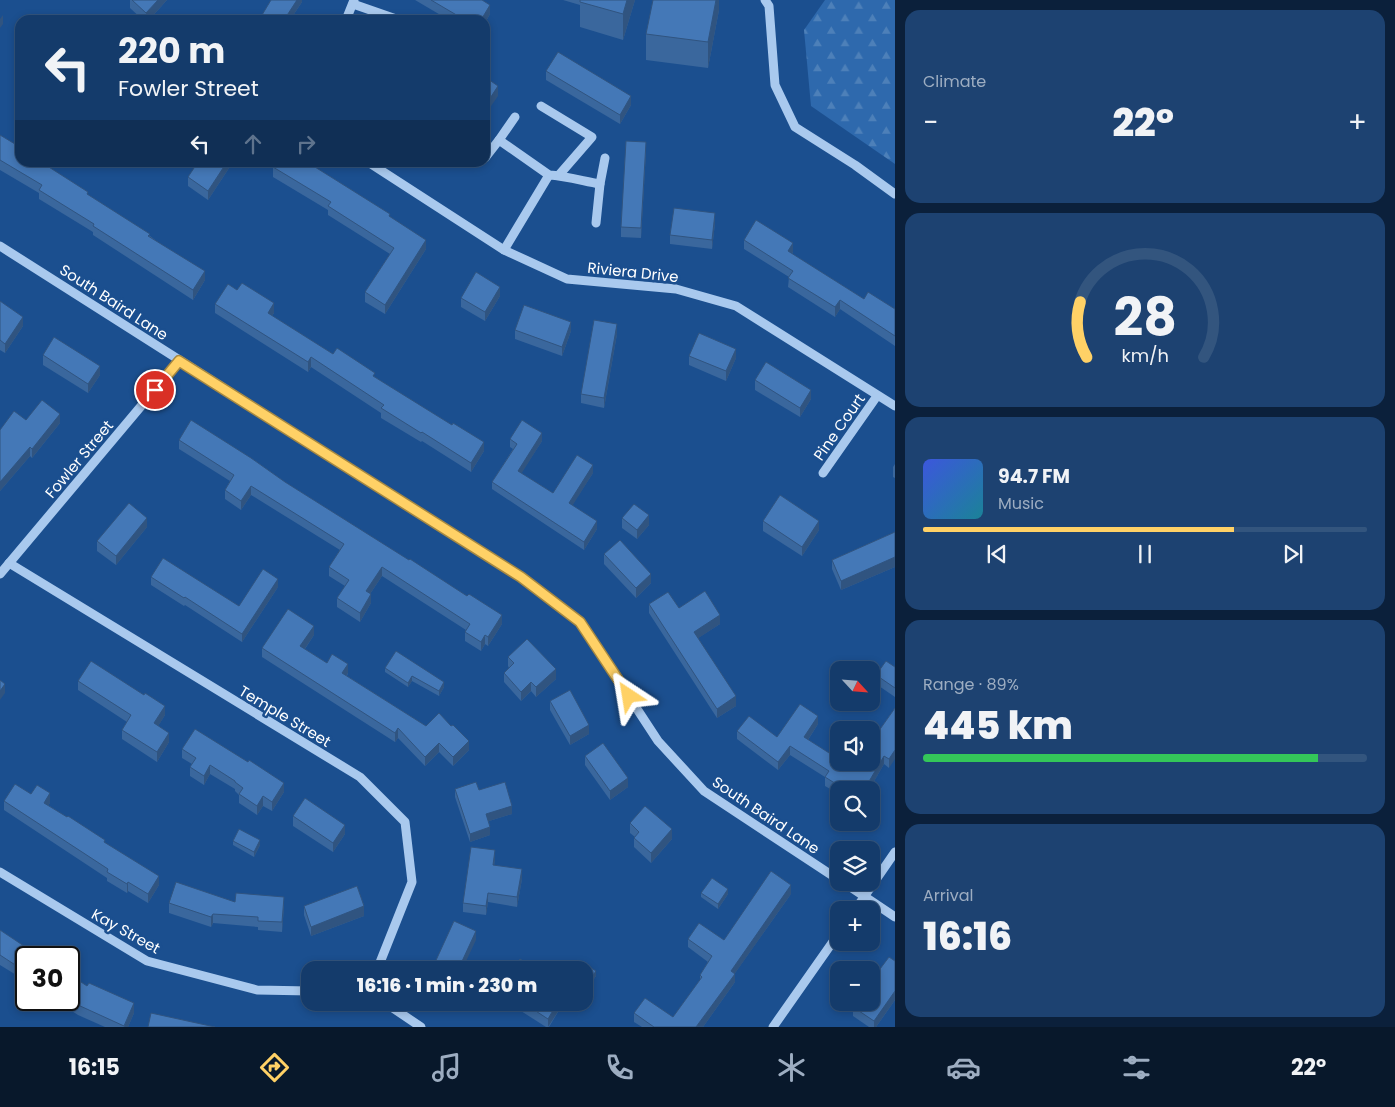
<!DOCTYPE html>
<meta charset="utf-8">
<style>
:root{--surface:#143b6b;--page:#1d4271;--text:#f1f3f6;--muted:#9dadc1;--line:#33557e;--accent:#ffd166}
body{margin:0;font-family:Poppins,sans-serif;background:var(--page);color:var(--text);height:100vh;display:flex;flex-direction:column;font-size:19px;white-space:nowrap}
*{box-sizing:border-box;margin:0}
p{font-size:16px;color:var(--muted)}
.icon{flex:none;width:28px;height:28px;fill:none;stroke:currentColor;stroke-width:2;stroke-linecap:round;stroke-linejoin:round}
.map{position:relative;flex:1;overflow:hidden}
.side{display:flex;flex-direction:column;gap:10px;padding:10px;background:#0b203b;width:500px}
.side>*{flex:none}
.guide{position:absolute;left:15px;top:15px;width:475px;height:152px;border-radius:15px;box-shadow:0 2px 8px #0003,0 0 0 1px var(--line);background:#143b6b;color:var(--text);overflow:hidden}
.needle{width:32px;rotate:116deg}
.controls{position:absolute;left:830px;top:661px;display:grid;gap:10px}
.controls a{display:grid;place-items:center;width:50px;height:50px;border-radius:10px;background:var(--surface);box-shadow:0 2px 8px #0003,0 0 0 1px var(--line);font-size:25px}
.speed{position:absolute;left:15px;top:946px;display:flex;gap:10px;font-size:25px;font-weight:700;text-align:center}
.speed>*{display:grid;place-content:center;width:65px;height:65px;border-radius:50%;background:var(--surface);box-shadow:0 2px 8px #0003,0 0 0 1px var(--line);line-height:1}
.speed .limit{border:2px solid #111;border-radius:8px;background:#fff;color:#111}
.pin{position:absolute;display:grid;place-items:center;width:42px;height:42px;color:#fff;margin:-21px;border:2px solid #fff;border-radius:50%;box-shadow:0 1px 5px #0007}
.me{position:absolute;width:55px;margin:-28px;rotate:327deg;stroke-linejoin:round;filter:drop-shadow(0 0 4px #0008)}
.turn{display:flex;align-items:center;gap:18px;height:105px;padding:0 20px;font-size:22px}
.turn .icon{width:65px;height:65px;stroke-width:2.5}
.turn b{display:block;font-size:35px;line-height:42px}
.lanes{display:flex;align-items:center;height:48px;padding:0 20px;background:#0003;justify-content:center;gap:25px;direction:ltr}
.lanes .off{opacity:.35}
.big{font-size:38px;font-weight:800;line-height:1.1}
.side .card{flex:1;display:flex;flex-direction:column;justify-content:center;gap:8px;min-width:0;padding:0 18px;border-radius:15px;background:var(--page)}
.side .dial{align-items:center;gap:0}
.dial svg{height:130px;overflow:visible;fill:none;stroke:var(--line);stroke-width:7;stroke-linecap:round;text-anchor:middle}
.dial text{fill:var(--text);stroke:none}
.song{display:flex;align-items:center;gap:15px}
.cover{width:60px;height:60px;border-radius:8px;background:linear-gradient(135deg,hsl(230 70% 55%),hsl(190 70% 35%))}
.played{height:5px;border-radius:2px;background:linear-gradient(90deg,var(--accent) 70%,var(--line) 70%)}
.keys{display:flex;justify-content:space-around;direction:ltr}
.heat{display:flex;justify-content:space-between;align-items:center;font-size:28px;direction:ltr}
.charge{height:8px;border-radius:4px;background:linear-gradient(90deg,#34c759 89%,var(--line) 0)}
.trip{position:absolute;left:301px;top:961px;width:292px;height:50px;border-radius:15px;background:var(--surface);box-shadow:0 2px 8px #0003,0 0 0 1px var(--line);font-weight:800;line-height:50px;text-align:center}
.tab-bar{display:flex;height:80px;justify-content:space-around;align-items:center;background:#08182b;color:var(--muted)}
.tab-bar .icon{width:35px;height:35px}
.tab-bar .active{color:var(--accent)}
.tab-bar b{font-size:22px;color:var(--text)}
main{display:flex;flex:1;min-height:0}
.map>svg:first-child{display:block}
</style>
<main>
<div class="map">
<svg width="895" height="1027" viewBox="0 0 895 1027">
<defs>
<pattern id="forest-firs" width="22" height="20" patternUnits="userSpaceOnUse" patternTransform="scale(1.25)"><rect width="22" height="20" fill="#2e69ad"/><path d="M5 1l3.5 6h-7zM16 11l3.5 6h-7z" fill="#4d80b9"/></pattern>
</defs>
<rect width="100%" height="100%" fill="#1b4f8f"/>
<path fill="url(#forest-firs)" d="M825 0H895V164L811 106 804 30Z"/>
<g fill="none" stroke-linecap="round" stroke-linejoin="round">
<g stroke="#a9c9ee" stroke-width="9">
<path d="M765 0 769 6 775 85 795 127 855 165 895 194"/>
<path d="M353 4 399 20"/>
<path d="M346 20 354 0"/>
<path d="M541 106 592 137 559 175"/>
<path d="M515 117 499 140 549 175C566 176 583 181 600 184"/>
<path d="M485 158 499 140"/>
<path d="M368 162 504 250 567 279 676 289 736 306 895 406"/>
<path d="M596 223 600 184 605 158"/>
<path d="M0 246 521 577 580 622 658 741 704 791 839 880"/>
<path d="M504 250 549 175"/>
<path d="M823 473 877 396"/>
<path d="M9 563 360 777 405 822 412 882 377 970"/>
<path d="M0 574 179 361"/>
<path d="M0 872 147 961 257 990 310 991"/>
<path d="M843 882 895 917"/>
<path d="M855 910 895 852"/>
<path d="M384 1002 421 1027"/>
<path d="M773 1027 839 933"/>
</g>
</g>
<g fill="#3a679d">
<path d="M130 0H167L149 20H143L130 8Z"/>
<path d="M302 0V2L290 20H262V15Z"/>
<path d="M415 0H482L490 14 485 23V20H449Z"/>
<path d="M563 0H635L623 40 580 27V5Z"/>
<path d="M719 0V10L708 68 646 60V34Z"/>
<path d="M546 71 631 105 620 124 546 80Z"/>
<path d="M0 135 20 162 88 195 150 236 205 280 193 300 93 235V232L39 199V193L0 170Z"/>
<path d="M646 151 641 238 621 237V227Z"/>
<path d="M233 162 208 200 188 186V177Z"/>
<path d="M273 167 390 217 426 249 385 314 365 302V292L390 254 328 215V210L273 177Z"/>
<path d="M715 223 712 249 670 244V235Z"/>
<path d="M744 240 793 252 792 254 864 299 895 309V346L840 309 835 317 788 287 789 277 744 249Z"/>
<path d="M237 290 274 313 272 316 333 354 375 377 484 451 471 472 422 441 421 442 381 418V413L311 367 308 372 215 313V304Z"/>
<path d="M500 296 485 321 461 307V298Z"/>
<path d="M0 301 23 326 5 353 0 350Z"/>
<path d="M515 330 571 331 562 356 515 339Z"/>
<path d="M617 334 604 408 581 403V394Z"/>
<path d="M43 355 100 375 88 393 43 365Z"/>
<path d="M689 356 736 358 726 381 689 365Z"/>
<path d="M755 380 811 399 800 417 755 390Z"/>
<path d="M26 420 60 423 32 458 30 456 0 491V430Z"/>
<path d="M510 439 542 441 521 473 553 493 593 473 572 505 597 529 584 550 492 489V482L513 449 510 447Z"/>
<path d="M179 440 285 482 502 624 488 646 485 644 481 651 465 641V632L466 630 382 576 370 594 371 603 360 622 337 607V598L345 586 329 576V567L340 550 251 495 241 510 225 499V490L230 481 179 449Z"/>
<path d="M895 464V478L893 477V467Z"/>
<path d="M622 518 649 525 637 539 622 528Z"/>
<path d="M763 521 819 530 802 556 763 531Z"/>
<path d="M147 527 116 565 97 551V541Z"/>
<path d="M895 532V567L841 590 832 569V560Z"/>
<path d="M604 554 651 583 636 598 604 564Z"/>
<path d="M151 577 239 606 278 587 242 642 185 605 184 606 151 585Z"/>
<path d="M649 604 679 608 720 624 698 638 736 706 717 718 649 613Z"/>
<path d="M314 635 305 649 327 663 348 673 347 676 426 726 469 750 453 766 439 752 425 766 398 738 395 742 262 657V648Z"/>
<path d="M508 657 556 679 536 697 531 691 521 701 504 682V673L509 668 508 666Z"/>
<path d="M895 667V697L876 684V675Z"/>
<path d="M385 668 444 687 439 696 412 681 408 687 385 672Z"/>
<path d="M78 681 165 715 158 726 169 742 157 762 122 739V730L127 722 78 690Z"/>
<path d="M550 701 589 734 570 745 550 710Z"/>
<path d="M895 708 889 768 884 764 869 790H839V813L832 809V801L837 793 825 786V777L790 755 778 770 737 739V731L777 737 818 724 808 740 837 758 856 763Z"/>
<path d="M182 749 284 792 272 811 263 806 257 815 239 803V795L235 791V789L210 774 204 785 190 776V767L192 764 182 758Z"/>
<path d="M585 756 628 787 610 800 585 765Z"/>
<path d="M455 789 479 790 512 814 489 821 490 835 470 842 455 797Z"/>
<path d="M31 794 50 803 48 805 105 843 159 885 148 903 128 891 127 893 107 881V878L4 810V801Z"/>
<path d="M293 816 345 834 333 852 293 826Z"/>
<path d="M630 823 672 839 651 863 634 847V838L635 837 630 833Z"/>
<path d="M233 841 260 845 254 857 233 845Z"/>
<path d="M495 859 494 866 522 879 517 907 488 902 486 915 463 912V903Z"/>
<path d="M701 893 728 894 718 909 701 897Z"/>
<path d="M791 894 735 973V982L703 1027H642L634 1022V1013L673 1017 700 980V975L708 962 688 947V939L724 940Z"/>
<path d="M235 902 284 906 282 932 258 930V927L213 923 211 927 169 913V903Z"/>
<path d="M304 906 364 916 311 936 304 915Z"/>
<path d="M0 930 26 958V981L0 965Z"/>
<path d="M895 961V1000L876 1027H869L853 1016V1007Z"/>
<path d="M585 970 596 976 588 987 585 985Z"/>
<path d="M69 974 87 986 134 1013 128 1027H105L78 1015 55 1000H69Z"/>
<path d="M507 1002H561V1007L549 1027H546Z"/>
</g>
<g fill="#305480">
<path d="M158 0H167L149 20H146V13Z"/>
<path d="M297 0H302V2L290 20H284Z"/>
<path d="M627 0H635L623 40V14Z"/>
<path d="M716 0H719V10L708 68V42Z"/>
<path d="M490 5V14L485 23V20H481Z"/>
<path d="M3 15V24L0 28V19Z"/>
<path d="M498 86V96L485 115V106Z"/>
<path d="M631 96V105L620 124V115Z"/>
<path d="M646 142V151L641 238V228Z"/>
<path d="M227 162H233L208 200V191Z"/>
<path d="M715 213V223L712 249V240Z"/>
<path d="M426 240V249L385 314V305Z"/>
<path d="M793 243V252L788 260V251Z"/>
<path d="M205 271V280L193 300V290Z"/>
<path d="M500 287V296L485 321V312Z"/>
<path d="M840 300V309L835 317V307Z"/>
<path d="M274 303V313L268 322V313Z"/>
<path d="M23 317V326L5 353V344Z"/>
<path d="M571 322V331L562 356V347Z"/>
<path d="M617 324V334L604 408V398Z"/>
<path d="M736 349V358L726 381V371Z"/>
<path d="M311 357V367L308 372V362Z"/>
<path d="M100 366V375L88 393V384Z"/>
<path d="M811 390V399L800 417V408Z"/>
<path d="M60 414V423L32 458V449Z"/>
<path d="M542 433V441L518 479V471Z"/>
<path d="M484 442V451L471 472V463Z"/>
<path d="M30 447V456L0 491V482Z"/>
<path d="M593 465V473L569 511V503Z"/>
<path d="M251 486V495L241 510V501Z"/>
<path d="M649 515V525L637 539V530Z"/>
<path d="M147 518V527L116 565V556Z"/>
<path d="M597 521V529L584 550V542Z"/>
<path d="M819 521V530L802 556V547Z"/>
<path d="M895 557V567L841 590V581Z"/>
<path d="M382 567V576L366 600V591Z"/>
<path d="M651 574V583L636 598V588Z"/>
<path d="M278 579V587L242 642V634Z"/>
<path d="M371 594V603L360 622V613Z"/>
<path d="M502 615V624L488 646V637Z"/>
<path d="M720 615V624L694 641V632Z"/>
<path d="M314 626V635L300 656V646Z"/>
<path d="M485 635V644L481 651V642Z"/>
<path d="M348 664V673L342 682V673Z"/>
<path d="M556 669V679L536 697V687Z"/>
<path d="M412 676V681L408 687V683Z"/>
<path d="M444 682V687L439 696V691Z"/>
<path d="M531 682V691L521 701V692Z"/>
<path d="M5 684V693L0 700V691Z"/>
<path d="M736 696V706L717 718V709Z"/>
<path d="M165 706V715L154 733V723Z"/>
<path d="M818 716V724L804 746V737Z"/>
<path d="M589 725V734L570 745V736Z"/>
<path d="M398 728V738L395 742V733Z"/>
<path d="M169 733V742L157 762V752Z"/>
<path d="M469 741V750L453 766V757Z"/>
<path d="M439 743V752L425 766V757Z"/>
<path d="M790 746V755L778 770V762Z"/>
<path d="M895 750V759L889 768V759Z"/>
<path d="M884 756V764L869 790H864Z"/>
<path d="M210 765V774L204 785V776Z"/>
<path d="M628 778V787L610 800V791Z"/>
<path d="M284 783V792L272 811V802Z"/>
<path d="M50 793V803L44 812V803Z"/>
<path d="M263 796V806L257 815V806Z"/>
<path d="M512 806V814L486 822V814Z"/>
<path d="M345 825V834L333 852V843Z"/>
<path d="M490 827V835L470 842V834Z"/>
<path d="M672 829V839L651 863V853Z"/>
<path d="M260 840V845L254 857V852Z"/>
<path d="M495 850V859L493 875V865Z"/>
<path d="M522 869V879L517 907V897Z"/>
<path d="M159 876V885L148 903V894Z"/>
<path d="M128 882V891L127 893V884Z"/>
<path d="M791 885V894L731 979V971Z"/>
<path d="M728 889V894L718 909V904Z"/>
<path d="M488 893V902L486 915V906Z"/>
<path d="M284 897V906L282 932V922Z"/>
<path d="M364 906V916L311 936V927Z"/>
<path d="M213 914V923L211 927V917Z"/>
<path d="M476 931V940L462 970H458Z"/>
<path d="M596 971V976L588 987V983Z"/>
<path d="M735 974V982L703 1027H696Z"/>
<path d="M895 991V1000L876 1027H874V1021Z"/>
<path d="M558 1002H561V1007L548 1027V1019Z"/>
<path d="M134 1003V1013L128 1027H124Z"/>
</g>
<g fill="#4478b7" stroke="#305480">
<path d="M132 0H158L146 13Z"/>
<path d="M271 0H297L284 20H270L262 15Z"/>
<path d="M431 0H482L490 5 481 20H465Z"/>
<path d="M580 0H627L623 14 580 2Z"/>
<path d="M653 0H716L708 42 646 34Z"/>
<path d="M558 52 631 96 620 115 546 71Z"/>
<path d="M485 77 498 86 485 106Z"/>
<path d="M0 135 20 147V162H41L88 192 87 194 150 234 148 236 205 271 193 290 93 226 94 224 39 190 42 185 0 160Z"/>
<path d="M626 141 646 142 641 228 621 227Z"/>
<path d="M198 162H227L208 191 188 177Z"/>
<path d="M276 162H307L390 214 389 216 426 240 385 305 365 292 394 248 328 206 331 202 273 167Z"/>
<path d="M674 208 715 213 712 240 670 235Z"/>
<path d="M756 220 793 243 788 251 864 299 868 292 895 309V336L840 300 835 307 788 278 793 271 744 240Z"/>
<path d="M476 272 500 287 485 312 461 298Z"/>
<path d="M242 283 274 303 268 313 333 354 337 348 375 373 373 376 452 425 453 423 484 442 471 463 422 432 421 433 381 408 384 405 311 357 308 362 215 304 228 284 237 290Z"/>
<path d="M0 301 23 317 5 344 0 340Z"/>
<path d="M524 305 571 322 562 347 515 330Z"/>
<path d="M594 320 617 324 604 398 581 394Z"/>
<path d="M699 333 736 349 726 371 689 356Z"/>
<path d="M54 337 100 366 88 384 43 355Z"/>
<path d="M766 362 811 390 800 408 755 380Z"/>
<path d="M42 400 60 414 32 449 30 447 0 482V430L14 411 26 420Z"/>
<path d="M191 420 251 458 285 482 409 560 410 559 467 596 469 594 502 615 488 637 485 635 481 642 465 632 470 624 382 567 366 591 371 594 360 613 337 598 349 580 329 567 344 544 251 486 241 501 225 490 234 475 179 440Z"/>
<path d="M522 420 542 433 518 471 553 493 577 455 593 465 569 503 597 521 584 542 492 482 517 444 510 439Z"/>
<path d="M780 495 819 521 802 547 763 521Z"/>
<path d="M129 503 147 518 116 556 97 541Z"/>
<path d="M634 504 649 515 637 530 622 518Z"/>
<path d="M895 532V557L841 581 832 560Z"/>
<path d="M620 540 651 574 636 588 604 554Z"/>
<path d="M163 558 239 606 263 569 278 579 242 634 185 597 184 598 151 577Z"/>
<path d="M705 591 720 615 694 632 736 696 717 709 649 604 668 592 679 608Z"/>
<path d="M288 609 314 626 300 646 327 663 332 654 348 664 342 673 426 726 439 713 451 726 453 725 469 741 453 757 439 743 425 757 398 728 395 733 262 648Z"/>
<path d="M527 639 556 669 536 687 531 682 521 692 504 673 514 663 508 657Z"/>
<path d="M396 651 444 682 439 691 412 676 408 683 385 668Z"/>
<path d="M91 661 144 695 145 693 165 706 154 723 169 733 157 752 122 730 131 715 78 681Z"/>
<path d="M886 661 895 667V688L876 675Z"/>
<path d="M0 680 5 684 0 691Z"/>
<path d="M570 690 589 725 570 736 550 701Z"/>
<path d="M800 704 818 716 804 737 837 758 839 754V762H855L856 763 857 762H871V742L895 708V750L889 759 884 756 864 790H839V805L832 801 841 787 825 777 829 771 790 746 778 762 737 731 749 716 777 737Z"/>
<path d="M195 729 248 762 249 760 284 783 272 802 263 796 257 806 239 794 243 788 235 782V781L210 765 204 776 190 767 196 758 182 749Z"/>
<path d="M603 743 628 778 610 791 585 756Z"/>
<path d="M476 782 479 790 505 782 512 806 486 814 490 827 470 834 455 789Z"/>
<path d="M15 784 31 794 37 785 50 793 44 803 67 817 68 816 105 840 104 842 159 876 148 894 128 882 127 884 107 872 108 869 4 801Z"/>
<path d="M305 798 345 825 333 843 293 816Z"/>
<path d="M645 806 672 829 651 853 634 838 639 832 630 823Z"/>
<path d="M239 829 260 840 254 852 233 841Z"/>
<path d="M471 847 495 850 493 865 522 869 517 897 488 893 486 906 463 903Z"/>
<path d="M771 871 791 885 731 971 735 974 696 1027H654L634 1013 645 998 673 1017 702 977 700 975 712 956 688 939 699 923 724 940Z"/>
<path d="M712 878 728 889 718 904 701 893Z"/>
<path d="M176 882 235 902 236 893 284 897 282 922 258 921V917L213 914 211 917 169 903Z"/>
<path d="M357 886 364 906 311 927 304 906Z"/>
<path d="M454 921 476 931 458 970H435L432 969Z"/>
<path d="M0 930 42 958H26V972L0 955Z"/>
<path d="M889 957 895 961V991L874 1021 853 1007 856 1002H871V981Z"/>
<path d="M520 959 537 969 536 970H513Z"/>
<path d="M585 964 596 971 588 983 585 981V970H581Z"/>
<path d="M69 974 87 986 89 983 134 1003 124 1026 78 1005 69 999Z"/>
<path d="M522 1002H558L548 1019Z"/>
<path d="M151 1013 215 1027H148Z"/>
</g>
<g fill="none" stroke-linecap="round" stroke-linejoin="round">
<defs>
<path id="route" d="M155 390 179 361 521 577 580 622 629 696"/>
</defs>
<use href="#route" stroke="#a68842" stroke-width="12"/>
<use href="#route" stroke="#ffd166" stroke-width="9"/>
</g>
<g text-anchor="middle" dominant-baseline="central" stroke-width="5" stroke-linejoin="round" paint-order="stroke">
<g font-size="15" fill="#fff" stroke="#1b4f8f">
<text transform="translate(633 272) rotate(6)">Riviera Drive</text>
<text transform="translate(114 302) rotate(33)">South Baird Lane</text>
<text transform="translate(839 427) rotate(-55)">Pine Court</text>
<text transform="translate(79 459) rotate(-50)">Fowler Street</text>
<text transform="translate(285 716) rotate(31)">Temple Street</text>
<text transform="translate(766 815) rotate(34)">South Baird Lane</text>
<text transform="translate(126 931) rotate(29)">Kay Street</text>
</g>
</g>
</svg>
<div class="controls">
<a><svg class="needle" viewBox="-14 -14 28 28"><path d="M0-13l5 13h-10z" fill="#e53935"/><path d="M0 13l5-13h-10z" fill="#9dadc1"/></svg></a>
<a><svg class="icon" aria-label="sound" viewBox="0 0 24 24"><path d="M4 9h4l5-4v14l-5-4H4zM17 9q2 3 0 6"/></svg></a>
<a><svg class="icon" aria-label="search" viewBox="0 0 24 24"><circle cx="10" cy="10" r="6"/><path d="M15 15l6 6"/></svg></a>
<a><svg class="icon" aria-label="layers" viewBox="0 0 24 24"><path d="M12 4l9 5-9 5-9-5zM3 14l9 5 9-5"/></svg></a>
<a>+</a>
<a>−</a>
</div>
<div class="speed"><div class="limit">30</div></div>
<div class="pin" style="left:155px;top:390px;background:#d93025"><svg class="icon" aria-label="arrive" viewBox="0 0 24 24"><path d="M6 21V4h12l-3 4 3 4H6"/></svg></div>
<svg class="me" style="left:629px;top:696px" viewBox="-20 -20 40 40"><path d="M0-17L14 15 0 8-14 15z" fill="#ffd166" stroke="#fff" stroke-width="4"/></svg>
<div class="trip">16:16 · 1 min · 230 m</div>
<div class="guide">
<div class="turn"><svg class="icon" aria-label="left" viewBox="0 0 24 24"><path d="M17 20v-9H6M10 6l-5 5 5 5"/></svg><div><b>220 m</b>Fowler Street</div></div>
<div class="lanes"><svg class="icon" aria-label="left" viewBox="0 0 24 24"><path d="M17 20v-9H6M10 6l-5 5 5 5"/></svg><svg class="icon off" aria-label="ahead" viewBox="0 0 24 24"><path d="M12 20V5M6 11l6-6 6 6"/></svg><svg class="icon off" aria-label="right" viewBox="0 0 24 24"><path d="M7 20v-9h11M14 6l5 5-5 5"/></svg></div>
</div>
</div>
<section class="side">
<div class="card"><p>Climate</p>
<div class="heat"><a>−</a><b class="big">22°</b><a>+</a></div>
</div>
<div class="card dial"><svg viewBox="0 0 100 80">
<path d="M14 69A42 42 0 1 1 86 69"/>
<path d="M14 69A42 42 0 0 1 10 35" stroke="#ffd166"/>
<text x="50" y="56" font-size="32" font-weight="700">28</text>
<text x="50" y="72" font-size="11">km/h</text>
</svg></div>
<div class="card">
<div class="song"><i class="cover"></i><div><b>94.7 FM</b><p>Music</p></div></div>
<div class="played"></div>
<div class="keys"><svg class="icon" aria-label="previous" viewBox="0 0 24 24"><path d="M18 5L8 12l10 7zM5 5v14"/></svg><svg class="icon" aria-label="pause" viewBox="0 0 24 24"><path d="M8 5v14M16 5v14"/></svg><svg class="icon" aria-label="next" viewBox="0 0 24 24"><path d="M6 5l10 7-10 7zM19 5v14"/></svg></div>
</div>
<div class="card"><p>Range · 89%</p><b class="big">445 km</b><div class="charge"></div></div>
<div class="card"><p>Arrival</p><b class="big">16:16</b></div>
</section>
</main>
<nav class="tab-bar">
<b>16:15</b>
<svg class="icon active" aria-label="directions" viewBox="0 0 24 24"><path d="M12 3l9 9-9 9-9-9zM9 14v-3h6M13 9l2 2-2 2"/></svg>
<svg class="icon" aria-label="music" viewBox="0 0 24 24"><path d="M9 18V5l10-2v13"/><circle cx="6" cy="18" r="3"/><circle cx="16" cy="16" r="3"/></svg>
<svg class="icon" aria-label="phone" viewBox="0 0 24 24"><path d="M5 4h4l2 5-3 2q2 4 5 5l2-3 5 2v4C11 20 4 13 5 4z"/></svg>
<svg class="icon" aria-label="climate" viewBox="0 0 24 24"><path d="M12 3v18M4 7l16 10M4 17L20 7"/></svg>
<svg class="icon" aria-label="car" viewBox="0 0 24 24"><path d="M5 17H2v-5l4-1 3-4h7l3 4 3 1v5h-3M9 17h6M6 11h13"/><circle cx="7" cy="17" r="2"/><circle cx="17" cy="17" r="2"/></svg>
<svg class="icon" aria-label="filters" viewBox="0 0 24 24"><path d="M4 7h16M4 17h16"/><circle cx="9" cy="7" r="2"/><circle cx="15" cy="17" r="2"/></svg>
<b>22°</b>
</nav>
